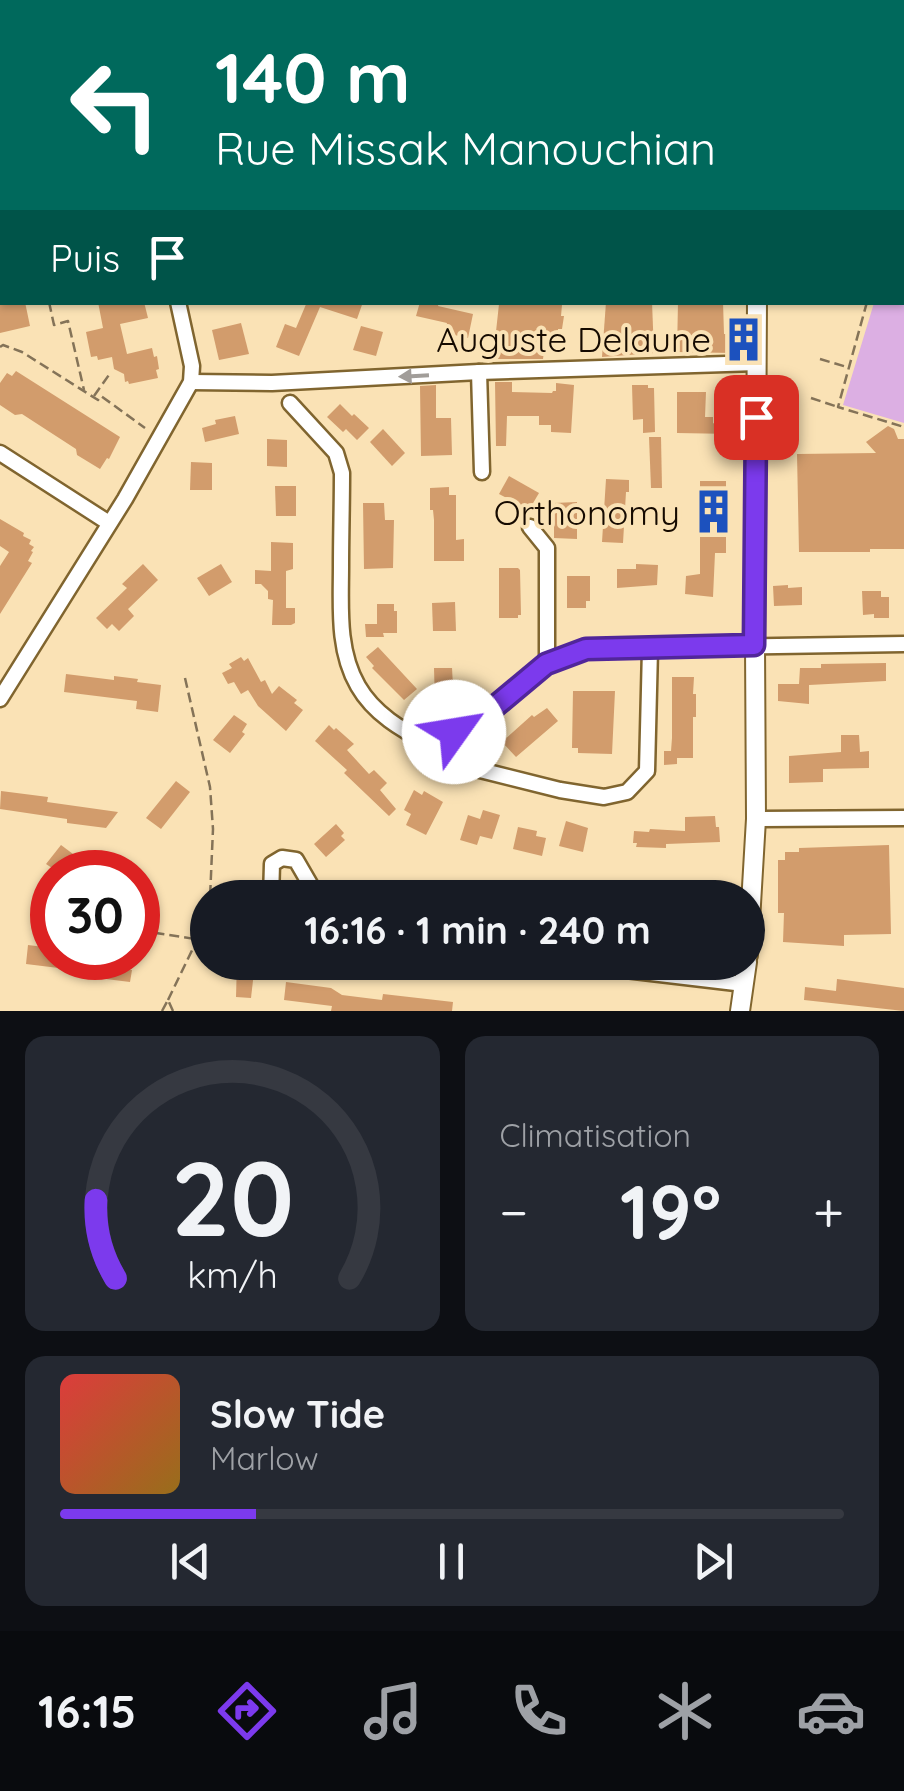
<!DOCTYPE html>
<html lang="fr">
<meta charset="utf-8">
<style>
:root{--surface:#171b24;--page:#242831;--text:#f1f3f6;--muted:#9ea1a6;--line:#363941;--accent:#7c3aed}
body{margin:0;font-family:Quicksand,sans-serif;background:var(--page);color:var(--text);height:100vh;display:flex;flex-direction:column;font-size:38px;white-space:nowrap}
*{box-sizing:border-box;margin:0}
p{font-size:32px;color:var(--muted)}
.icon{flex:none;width:55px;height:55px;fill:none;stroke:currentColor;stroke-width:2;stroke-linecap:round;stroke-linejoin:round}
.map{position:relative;height:1011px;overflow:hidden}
.drawer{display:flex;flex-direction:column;gap:25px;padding:25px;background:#0d0f14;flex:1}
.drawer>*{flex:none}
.hud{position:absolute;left:0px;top:0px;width:905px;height:305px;box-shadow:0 2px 8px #0004;background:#00695c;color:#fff;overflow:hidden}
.speed{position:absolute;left:30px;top:850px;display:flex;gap:20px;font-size:50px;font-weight:700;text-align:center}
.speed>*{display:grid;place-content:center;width:130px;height:130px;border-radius:50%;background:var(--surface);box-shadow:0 2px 8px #0004;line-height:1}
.speed .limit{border:15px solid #d22;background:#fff;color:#111}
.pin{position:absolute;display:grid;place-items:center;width:85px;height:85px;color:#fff;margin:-42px;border-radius:20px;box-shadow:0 5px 15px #0006}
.me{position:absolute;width:110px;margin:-55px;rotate:58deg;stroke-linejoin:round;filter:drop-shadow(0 0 8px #0008)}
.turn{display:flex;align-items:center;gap:35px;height:210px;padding:0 50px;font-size:45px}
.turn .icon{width:130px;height:130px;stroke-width:2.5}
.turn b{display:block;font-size:70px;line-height:85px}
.then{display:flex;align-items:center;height:95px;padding:0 50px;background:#0003;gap:20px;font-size:38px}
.big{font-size:75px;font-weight:700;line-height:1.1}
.drawer .tile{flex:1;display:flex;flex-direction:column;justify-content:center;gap:15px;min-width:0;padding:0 35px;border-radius:20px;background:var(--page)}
.drawer .dial{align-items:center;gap:0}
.dial svg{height:260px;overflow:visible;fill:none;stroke:var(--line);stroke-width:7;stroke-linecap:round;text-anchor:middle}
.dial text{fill:var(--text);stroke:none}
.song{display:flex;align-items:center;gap:30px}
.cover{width:120px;height:120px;border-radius:15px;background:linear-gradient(135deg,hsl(0 70% 55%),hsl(40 70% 35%))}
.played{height:10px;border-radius:5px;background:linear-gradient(90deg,var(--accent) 25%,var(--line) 25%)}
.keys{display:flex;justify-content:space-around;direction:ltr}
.heat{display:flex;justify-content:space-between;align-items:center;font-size:55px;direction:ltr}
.drawer .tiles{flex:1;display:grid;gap:25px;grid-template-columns:1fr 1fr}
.tile:last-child{grid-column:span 2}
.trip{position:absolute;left:190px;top:880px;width:575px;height:100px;border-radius:50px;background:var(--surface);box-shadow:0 2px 8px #0004;font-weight:700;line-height:100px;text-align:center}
.dock{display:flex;height:160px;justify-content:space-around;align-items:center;background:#090b0e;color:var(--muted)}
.dock .icon{width:70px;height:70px}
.dock .on{color:var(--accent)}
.dock b{font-size:45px;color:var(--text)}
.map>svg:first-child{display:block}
</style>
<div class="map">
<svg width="904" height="1011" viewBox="0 0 904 1011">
<rect width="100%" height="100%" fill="#fae2b5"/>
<path fill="#dcafe3" d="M903 256 904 257V423L843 405 874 303 902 302Z"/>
<g fill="#d29c6c">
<path d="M0 302H25L30 326 0 333Z"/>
<path d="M98 302H144L148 318 120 324 127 354 152 348 154 357 157 356 159 369 156 370 158 378 129 384 128 381 125 382 124 374 114 369 112 357 98 360 97 356 91 357 86 332 103 328Z"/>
<path d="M307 302H363L357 319 320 307 299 356 276 347 285 324 296 328Z"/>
<path d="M420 302H439L438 306 473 314 468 338 445 333 447 323 416 316Z"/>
<path d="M502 302H550L562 305 561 316H564L562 329H558V335H546L543 359H493L499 304Z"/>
<path d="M606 302H652L654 353 602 357Z"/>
<path d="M678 302H723L724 334H732V353L677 352Z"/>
<path d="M241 323 249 354 219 360 212 330Z"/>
<path d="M361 326 383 332 376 356 353 350Z"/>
<path d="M16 371 120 437 109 459 107 458 100 469 77 455 76 449 22 414 15 415 0 405V383L7 373 12 376Z"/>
<path d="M495 382H512V392L552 393 553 391H556V383L574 385 571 433 551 432V425H539V416H507L506 446H496Z"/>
<path d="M436 385V418H451L452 455 421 456 420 386Z"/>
<path d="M632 385H648V388H654L655 432 643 433V419L633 420Z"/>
<path d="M677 392H706L705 417H713V423L733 434 677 433Z"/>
<path d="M340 404 352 416 354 414 369 428 357 440 346 429 343 432 327 417Z"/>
<path d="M235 416 239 434 205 442 202 428 216 424 215 420Z"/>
<path d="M888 426 894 429 898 439H904V549H870V552H799L797 454 876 453 866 442Z"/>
<path d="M383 429 405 453 392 466 370 442Z"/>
<path d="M649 437H661L662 488H651Z"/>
<path d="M267 439 287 440V467L267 466Z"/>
<path d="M191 462 212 463V490H190Z"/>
<path d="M509 476 539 493 529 510 499 494Z"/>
<path d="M606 479 629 480V492H626L623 543 602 542Z"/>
<path d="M700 481H726V553H715L713 597 685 594 686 576 700 574Z"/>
<path d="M275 486H296V516H276Z"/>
<path d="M449 487V495H456V540L464 539V561H434V520L433 510H430V488Z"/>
<path d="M577 502V539L554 538V503Z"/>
<path d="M363 503H384L385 520H394L393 568 364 569Z"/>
<path d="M0 519 24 533 23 536 31 540 29 544 34 547 31 551 33 552 28 561 32 563 0 614V566L9 552 0 546Z"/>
<path d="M271 542 293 543V569L286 571V608H295V623L291 625H272L273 600 268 599V591L261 584H255V570L271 571Z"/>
<path d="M143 564 158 580 128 609 134 616 119 631 112 624 107 629 96 618 127 588 122 584Z"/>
<path d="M221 564 232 582 209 596 197 578Z"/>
<path d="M636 564 658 565 657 585 617 588V569H636Z"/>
<path d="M499 568H518L520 570 521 615H518V618H499Z"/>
<path d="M567 576H590V601H586V608H567Z"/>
<path d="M788 585V588L802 587V605L774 606 773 586Z"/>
<path d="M862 591H881V597H889V618H874V614L863 615Z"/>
<path d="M455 602 456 631H433L432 603Z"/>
<path d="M377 604H394V611H397V633H383L384 637H366L365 624H377Z"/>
<path d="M378 647 417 689 404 700 372 668 374 666 366 657Z"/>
<path d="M241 657 244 661 248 658 261 682 265 680 272 694 279 686 297 700 294 703 303 710 286 731 258 706 248 690 241 694 234 682 228 684 222 673 232 668 229 664Z"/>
<path d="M886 663V681L809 685V704L778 701V684H799L800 668H821V664Z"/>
<path d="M434 668H452L454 704H435Z"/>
<path d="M66 674 114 680V676L138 679 137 682 161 685 158 712 136 709 137 701 64 692Z"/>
<path d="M672 677H694L693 694H696V717H693V758H677V764L664 765V751H671L672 738Z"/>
<path d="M573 691H615L612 754 578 753V748H572Z"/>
<path d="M547 708 558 721 516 757 502 742 532 715 534 717Z"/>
<path d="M234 715 247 724 242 732 245 734 230 753 213 740Z"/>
<path d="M329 725 334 730 336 728 354 744 347 750 369 774 374 770 387 783 380 790 396 809 389 816 344 773 347 770 315 741Z"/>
<path d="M841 735H859L860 752 869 751V768L823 769V782L789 783V756L841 752Z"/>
<path d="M176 781 190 792 161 829 146 818Z"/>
<path d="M414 790 422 795 424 791 443 802 426 835 406 825 411 814 404 810Z"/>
<path d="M1 791 48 797 47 802 118 812 106 828 67 823V819L0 809Z"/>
<path d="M483 810 500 815 492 839 480 836 477 845 460 840 468 815 480 819Z"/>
<path d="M715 816 716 827H719L720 842 666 844V848L636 847 637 843H633L634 831 649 832 650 829 685 831V817Z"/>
<path d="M566 821 588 828 583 852 559 846Z"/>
<path d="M336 824 344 833 341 836 345 840 326 857 314 844Z"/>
<path d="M518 827 537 831 536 836 546 838 542 856 513 849Z"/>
<path d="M61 845 81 860 72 872H58L46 864Z"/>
<path d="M889 845 891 934 844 935V946L783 942 784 913H778V860H785V852H799V848Z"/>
<path d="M28 945 52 948V958H85L125 963 124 969 132 970 130 982 90 977 91 972 26 964Z"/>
<path d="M237 962 255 963 251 998 236 997Z"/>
<path d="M837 979 904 988V1011L804 1000 805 987 836 991Z"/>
<path d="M286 982 331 988 342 995 382 1000 383 994 453 1002 452 1011H331L332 1006 284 1000Z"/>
</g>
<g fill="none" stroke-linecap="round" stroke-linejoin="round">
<defs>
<path id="service" d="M902 98H904"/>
<g id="minor">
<path d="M102 0 105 2 108 0"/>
<path d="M228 0 229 2"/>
<path d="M0 54H2"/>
<path d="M0 140 2 139"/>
<path d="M479 372 482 472"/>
<path d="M191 382 272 383 479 372 757 363"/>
<path d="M290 403 336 453 342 473C342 504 341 535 341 566 341 606 337 650 358 686 374 714 402 730 429 744L480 719 547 664 585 649 904 644"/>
<path d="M0 453 109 523"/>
<path d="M530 527 547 548V664"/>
<path d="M0 699 125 499 191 382 192 366 178 302"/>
<path d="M429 744 480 770 560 790 604 797 627 792 647 771 650 649"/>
<path d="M756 819 904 818"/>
<path d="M271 898 272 864 282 858 296 860 318 898"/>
<path d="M558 962 744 984"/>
</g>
<g id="tertiary">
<path d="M765 0V2"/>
<path d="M746 2V0"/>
<path d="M748 955 756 819 755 645 757 302"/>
<path d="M740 1011 747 962"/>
</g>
<g id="secondary">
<path d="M902 56 904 55"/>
<path d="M902 70H904"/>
<path d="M0 105H2"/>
</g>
</defs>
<use href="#service" stroke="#80652f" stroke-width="11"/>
<use href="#minor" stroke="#80652f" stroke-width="19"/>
<use href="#tertiary" stroke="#80652f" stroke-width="22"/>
<use href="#secondary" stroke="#80652f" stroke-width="25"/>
<g stroke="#847358" stroke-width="2.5" stroke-dasharray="10 5" stroke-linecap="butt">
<path d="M810 0 812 2"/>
<path d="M151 2 161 0"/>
<path d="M248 2V0"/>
<path d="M723 2 726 0"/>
<path d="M0 231 2 230"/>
<path d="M902 243H904"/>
<path d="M0 246H2"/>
<path d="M0 289H2"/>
<path d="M49 302 54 325 68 321 84 390"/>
<path d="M867 302 838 407 904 427"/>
<path d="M0 347 3 345 22 352 98 400 101 396 145 428"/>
<path d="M820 359 847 367"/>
<path d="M94 396 111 372"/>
<path d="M811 398 838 407"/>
<path d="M185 678 210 787 213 829 210 898"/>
<path d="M141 897 138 920 149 932 208 941"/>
<path d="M168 1000 197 940 208 910"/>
<path d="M162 1011 168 1000 173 1011"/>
</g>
<use href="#service" stroke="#fff" stroke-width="6"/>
<use href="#minor" stroke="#fff" stroke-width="14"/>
<use href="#tertiary" stroke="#fff" stroke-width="18"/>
<use href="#secondary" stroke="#fff" stroke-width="20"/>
<g stroke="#413423" stroke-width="2.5">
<path d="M902 39 904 38"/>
<path d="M0 80 2 79"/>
</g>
</g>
<defs><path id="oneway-solid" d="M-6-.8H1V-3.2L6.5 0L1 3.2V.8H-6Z" transform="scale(2.5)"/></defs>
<use fill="#a19d99" href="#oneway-solid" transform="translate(414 376) rotate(177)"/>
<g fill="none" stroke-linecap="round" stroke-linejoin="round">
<defs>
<path id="route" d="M454 732 480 719 546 664 586 649 754 645 756 417"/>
</defs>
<use href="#route" stroke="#51269a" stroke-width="25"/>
<use href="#route" stroke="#7c3aed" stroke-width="18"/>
</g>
<defs>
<symbol id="building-bare" viewBox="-9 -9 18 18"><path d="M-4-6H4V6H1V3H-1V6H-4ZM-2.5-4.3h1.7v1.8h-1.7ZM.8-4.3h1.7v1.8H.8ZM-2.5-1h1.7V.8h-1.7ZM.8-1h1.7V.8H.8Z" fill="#1c51be" stroke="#fae2b5" stroke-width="2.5" paint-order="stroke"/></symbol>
</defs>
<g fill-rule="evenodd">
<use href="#building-bare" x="712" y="308" width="63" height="63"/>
<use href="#building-bare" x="682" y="480" width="63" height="63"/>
</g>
<g text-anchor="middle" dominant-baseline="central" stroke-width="8" stroke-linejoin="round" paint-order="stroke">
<g font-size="35" fill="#150a00" stroke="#fae2b5" text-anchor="end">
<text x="711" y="339">Auguste Delaune</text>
<text x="680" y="512">Orthonomy</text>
</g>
</g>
</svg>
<div class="speed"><div class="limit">30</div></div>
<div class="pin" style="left:756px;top:417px;background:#d93025"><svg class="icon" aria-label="arrive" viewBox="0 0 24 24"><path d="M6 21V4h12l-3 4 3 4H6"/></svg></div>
<svg class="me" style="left:454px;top:732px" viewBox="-20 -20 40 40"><circle r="19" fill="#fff"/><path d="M0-13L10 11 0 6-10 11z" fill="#7c3aed"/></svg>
<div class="trip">16:16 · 1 min · 240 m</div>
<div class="hud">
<div class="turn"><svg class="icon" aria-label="left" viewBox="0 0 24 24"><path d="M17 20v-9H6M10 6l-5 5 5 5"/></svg><div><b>140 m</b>Rue Missak Manouchian</div></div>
<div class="then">Puis<svg class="icon" aria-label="arrive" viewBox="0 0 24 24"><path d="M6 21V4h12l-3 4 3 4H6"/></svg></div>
</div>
</div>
<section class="drawer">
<div class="tiles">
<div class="tile dial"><svg viewBox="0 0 100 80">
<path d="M14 69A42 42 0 1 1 86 69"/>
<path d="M14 69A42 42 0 0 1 8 45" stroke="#7c3aed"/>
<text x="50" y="56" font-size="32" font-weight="700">20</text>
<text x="50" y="72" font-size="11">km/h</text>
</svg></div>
<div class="tile"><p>Climatisation</p>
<div class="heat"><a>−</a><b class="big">19°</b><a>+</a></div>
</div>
<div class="tile">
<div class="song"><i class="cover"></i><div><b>Slow Tide</b><p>Marlow</p></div></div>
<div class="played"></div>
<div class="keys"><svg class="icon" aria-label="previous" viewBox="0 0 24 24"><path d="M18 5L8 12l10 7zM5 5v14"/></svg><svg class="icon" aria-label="pause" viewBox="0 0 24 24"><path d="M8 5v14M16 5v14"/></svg><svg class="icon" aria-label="next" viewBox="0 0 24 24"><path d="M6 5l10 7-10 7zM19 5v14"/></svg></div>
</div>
</div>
</section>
<nav class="dock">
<b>16:15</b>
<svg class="icon on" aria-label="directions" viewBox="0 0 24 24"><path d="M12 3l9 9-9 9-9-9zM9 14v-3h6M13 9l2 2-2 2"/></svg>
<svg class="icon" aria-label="music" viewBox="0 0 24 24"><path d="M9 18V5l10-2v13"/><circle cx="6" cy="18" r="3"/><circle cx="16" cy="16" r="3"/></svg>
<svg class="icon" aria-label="phone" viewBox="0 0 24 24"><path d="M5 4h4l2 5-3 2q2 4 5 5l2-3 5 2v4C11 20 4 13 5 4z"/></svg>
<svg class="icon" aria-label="climate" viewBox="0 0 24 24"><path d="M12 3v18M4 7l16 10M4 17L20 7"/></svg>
<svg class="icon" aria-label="car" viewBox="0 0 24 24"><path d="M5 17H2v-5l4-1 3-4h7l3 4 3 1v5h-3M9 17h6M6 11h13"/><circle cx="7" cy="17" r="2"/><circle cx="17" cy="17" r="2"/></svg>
</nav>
